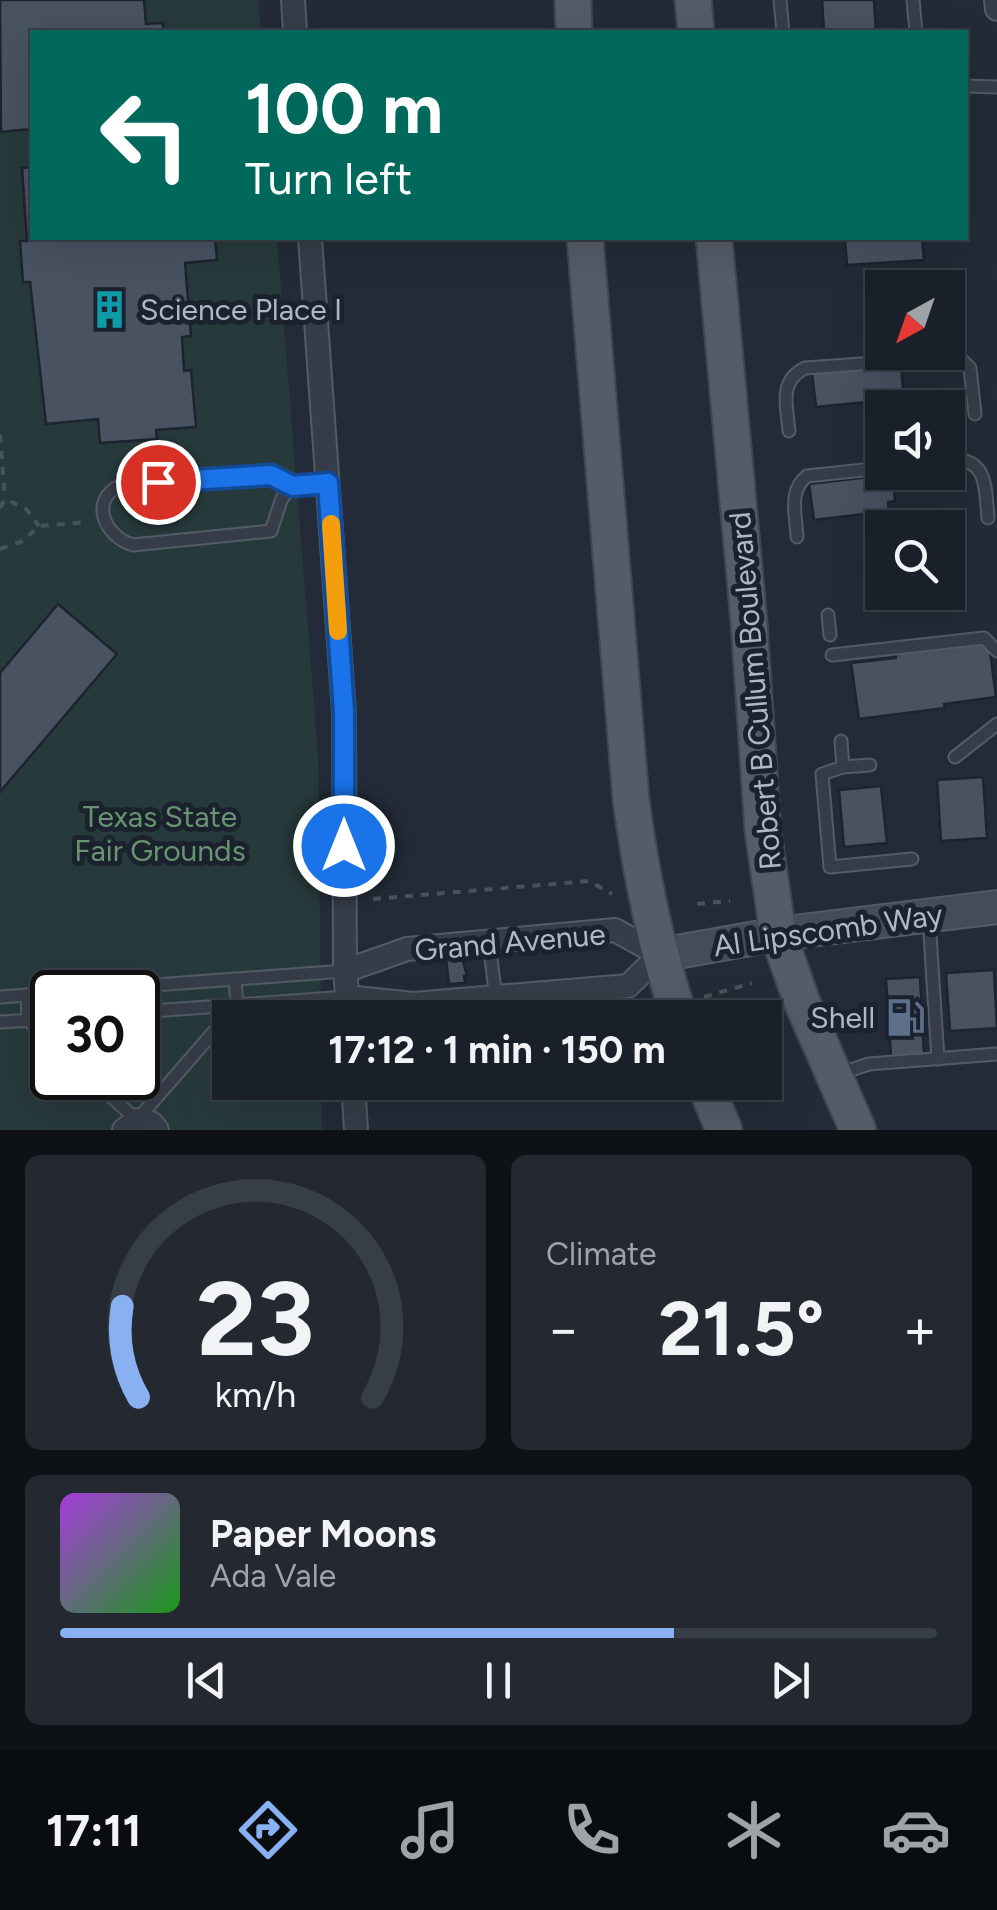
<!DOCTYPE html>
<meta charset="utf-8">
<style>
:root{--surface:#1a2029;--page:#232831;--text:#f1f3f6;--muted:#9fa3a8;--line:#383e46;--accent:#89b1f1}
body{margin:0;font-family:Figtree,sans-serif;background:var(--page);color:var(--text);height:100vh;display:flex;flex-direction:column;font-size:38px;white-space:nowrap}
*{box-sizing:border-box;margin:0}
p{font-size:32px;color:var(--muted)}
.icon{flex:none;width:55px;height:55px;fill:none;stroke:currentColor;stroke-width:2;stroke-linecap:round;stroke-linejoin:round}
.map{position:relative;height:1130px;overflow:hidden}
.panel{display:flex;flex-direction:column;gap:25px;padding:25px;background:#0e1217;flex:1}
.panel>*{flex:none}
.hud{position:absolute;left:30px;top:30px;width:938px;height:210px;border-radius:0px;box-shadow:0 10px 40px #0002,0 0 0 2px var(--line);background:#00695c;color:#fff;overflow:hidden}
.needle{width:65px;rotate:220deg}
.buttons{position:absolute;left:865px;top:270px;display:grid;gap:20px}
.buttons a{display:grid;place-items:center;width:100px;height:100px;border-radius:0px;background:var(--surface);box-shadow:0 10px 40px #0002,0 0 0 2px var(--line);font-size:50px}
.speed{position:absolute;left:30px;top:970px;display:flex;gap:20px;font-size:50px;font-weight:700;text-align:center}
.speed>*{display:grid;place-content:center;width:130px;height:130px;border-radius:50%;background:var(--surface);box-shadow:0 10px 40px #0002,0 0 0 2px var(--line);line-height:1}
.speed .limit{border:5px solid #111;border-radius:15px;background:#fff;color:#111}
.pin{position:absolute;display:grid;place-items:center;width:85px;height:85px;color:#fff;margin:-42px;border:5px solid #fff;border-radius:50%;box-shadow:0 2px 10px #0007}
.me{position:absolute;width:110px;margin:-55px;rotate:0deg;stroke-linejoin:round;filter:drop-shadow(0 0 8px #0008)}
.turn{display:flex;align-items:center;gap:35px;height:210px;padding:0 50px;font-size:45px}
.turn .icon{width:130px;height:130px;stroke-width:2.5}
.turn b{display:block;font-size:70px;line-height:85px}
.big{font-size:75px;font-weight:700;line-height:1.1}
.panel .card{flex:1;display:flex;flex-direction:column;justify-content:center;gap:15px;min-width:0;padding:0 35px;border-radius:15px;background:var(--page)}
.panel .dial{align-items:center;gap:0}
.dial svg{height:260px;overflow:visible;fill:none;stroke:var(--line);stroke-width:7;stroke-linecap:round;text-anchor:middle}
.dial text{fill:var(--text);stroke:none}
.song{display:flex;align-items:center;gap:30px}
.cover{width:120px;height:120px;border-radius:15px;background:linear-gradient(135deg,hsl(280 70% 55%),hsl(120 70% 35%))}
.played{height:10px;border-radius:5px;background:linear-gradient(90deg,var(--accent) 70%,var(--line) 70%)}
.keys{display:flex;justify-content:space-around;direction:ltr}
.heat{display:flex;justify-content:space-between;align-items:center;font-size:55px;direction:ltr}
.panel .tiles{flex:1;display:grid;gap:25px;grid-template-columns:1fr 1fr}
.card:last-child{grid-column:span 2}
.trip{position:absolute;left:212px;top:1000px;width:570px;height:100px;border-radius:0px;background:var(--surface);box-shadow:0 10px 40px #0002,0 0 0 2px var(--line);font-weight:700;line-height:100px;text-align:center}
.tabs{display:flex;height:160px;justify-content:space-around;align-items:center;background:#0a0d10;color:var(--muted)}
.tabs .icon{width:70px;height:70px}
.tabs .selected{color:var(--accent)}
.tabs b{font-size:45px;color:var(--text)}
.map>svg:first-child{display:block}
</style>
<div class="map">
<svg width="997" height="1130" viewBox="0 0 997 1130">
<rect width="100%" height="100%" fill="#222b37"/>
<path fill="#273a3b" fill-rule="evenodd" d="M0 0H258L261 32H32V238H277L318 755 321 1017 230 1018V1082L321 1083 322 1130H0ZM52 992H138V1078H52Z"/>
<g fill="#485261" stroke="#1d242f" stroke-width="2.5">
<path d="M0 0H144L146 24 163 23V32H32V138V129L1 132Z"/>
<path d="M822 0H874L876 32H824Z"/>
<path d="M32 167V238H215L217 260 185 263 191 336 182 337 184 371 191 370 196 427 156 430 157 439 100 443 98 419 46 424 30 282H23L20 241H27L22 168Z"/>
<path d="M845 238H922L924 260 847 265Z"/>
<path d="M901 365 903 389 896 390 897 399 816 407 812 373Z"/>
<path d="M886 475V479L893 478 895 501 888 502 889 511 814 520 809 484Z"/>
<path d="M58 604 117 654 0 792V673Z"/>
<path d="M989 643 996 697 944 704 945 708 859 719 851 663 896 658 895 651Z"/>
<path d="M983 777 987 838 941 841 937 780Z"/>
<path d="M881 786 887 843 844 847 839 790Z"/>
<path d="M462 957 467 976H464L465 983 449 984 446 959Z"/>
<path d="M994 970 997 1028 950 1031 946 973Z"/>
<path d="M920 977 924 1055 891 1057 886 979Z"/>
</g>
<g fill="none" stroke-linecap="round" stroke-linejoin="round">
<defs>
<g id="lane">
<path d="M780 0 783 32"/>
<path d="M913 0 916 32"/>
<path d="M965 86 997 87"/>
<path d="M789 431C787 407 778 381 805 368L959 357 970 368 975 414"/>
<path d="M948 460C988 456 985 487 988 518"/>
<path d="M293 486 282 498 271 531 133 545C105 537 88 500 121 485L271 475 293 486 328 483"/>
<path d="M797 537C796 514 788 491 807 476L882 468"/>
<path d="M828 615 830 635"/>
<path d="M832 655 984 638 997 651"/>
<path d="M841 741 843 767"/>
<path d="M955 757 997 724"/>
<path d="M870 765 843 767 822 774 830 867 912 859"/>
<path d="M929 919 938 1059"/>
<path d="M489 942 496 999"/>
<path d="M61 992 345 971"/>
<path d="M27 995 28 1020 52 1043"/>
<path d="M0 997 52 993"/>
<path d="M138 1012 347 997"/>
<path d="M0 1022 52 1019"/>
<path d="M838 1074 869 1064 997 1054"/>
<path d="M90 1078 137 1120 237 1005 235 979"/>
</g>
<g id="street">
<path d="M293 0 295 32"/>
<path d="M996 0 997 9"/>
<path d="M310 238 344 712 345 971 349 1018"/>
<path d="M345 971 407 949 615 930 660 955 628 986 413 1004 347 997"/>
<path d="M353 1082 356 1130"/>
<path d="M124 1130 137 1120 151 1123 157 1130"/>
</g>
<path id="secondary" d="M660 955 778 934 997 907"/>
<g id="primary">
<path d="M573 0 574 32"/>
<path d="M693 0 696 32"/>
<path d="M585 238 631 800C641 874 655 947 680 1018"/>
<path d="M714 238 749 622 763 831 778 934 802 1002 858 1130"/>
<path d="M704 1082 724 1130"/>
</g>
</defs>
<use href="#lane" stroke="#535b66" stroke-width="15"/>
<use href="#street" stroke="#535b66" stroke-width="26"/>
<use href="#secondary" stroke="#535b66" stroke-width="36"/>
<use href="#primary" stroke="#3f4651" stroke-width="39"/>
<g stroke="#445558" stroke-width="4" stroke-dasharray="8 8" stroke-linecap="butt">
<path d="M0 435 5 499"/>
<path d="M0 508 5 499 26 509 39 526"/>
<path d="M0 549 23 541 39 526 88 522"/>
<path d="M373 899 589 881 612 894"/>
<path d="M697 904 730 901"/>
<path d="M704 997 752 983"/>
<path d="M642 1018V1016"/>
</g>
<use href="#lane" stroke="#363d48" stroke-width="11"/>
<use href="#street" stroke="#363d48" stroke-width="22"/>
<use href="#secondary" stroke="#444c5b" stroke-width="32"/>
<use href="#primary" stroke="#545c68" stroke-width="35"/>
</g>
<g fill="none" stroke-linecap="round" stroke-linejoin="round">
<defs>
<path id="route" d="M158 482 271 475 293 486 328 483 344 712V846"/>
</defs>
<use href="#route" stroke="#114b97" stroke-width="25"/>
<use href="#route" stroke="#1a73e8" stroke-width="18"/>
<path stroke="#f59e0b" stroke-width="18" d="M331 524 338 631"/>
</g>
<defs>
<symbol id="building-bare" viewBox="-9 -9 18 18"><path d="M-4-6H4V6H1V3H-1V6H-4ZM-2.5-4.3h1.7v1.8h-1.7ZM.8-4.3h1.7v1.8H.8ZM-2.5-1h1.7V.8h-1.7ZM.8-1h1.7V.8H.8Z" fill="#0f9aa8" stroke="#1b222d" stroke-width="2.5" paint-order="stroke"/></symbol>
<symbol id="fuel-bare" viewBox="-9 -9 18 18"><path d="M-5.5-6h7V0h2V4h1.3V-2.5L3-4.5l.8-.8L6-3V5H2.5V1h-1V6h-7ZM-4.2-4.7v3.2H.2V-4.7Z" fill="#5c6f8a" stroke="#1b222d" stroke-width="2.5" paint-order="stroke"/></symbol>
</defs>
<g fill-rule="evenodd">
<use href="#building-bare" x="82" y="282" width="55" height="55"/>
<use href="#fuel-bare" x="878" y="990" width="55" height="55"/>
</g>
<g text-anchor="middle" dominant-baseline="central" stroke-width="10" stroke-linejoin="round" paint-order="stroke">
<g font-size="30" fill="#b0b8c4" stroke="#1b222d" text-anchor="start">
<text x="140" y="309">Science Place I</text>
<text x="875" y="1017" text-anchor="end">Shell</text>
</g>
<g font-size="30" fill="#b0b8c4" stroke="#1b222d">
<text transform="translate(755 691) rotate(-95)">Robert B Cullum Boulevard</text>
<text transform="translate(828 930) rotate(-8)">Al Lipscomb Way</text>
<text transform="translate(510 942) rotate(-5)">Grand Avenue</text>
</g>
<g font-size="30" fill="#699473" stroke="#1b222d">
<text x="160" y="816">Texas State<tspan x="160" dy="34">Fair Grounds</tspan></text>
</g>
</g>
</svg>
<div class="buttons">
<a><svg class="needle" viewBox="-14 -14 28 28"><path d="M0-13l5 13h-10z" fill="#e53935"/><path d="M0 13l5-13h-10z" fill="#9fa3a8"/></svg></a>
<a><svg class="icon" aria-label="sound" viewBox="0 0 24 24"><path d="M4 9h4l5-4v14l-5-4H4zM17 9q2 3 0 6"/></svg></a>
<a><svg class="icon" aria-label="search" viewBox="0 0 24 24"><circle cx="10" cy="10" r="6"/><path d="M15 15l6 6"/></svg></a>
</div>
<div class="speed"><div class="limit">30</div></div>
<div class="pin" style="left:158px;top:482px;background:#d93025"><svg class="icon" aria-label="arrive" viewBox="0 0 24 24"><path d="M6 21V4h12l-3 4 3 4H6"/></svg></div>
<svg class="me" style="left:344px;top:846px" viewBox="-20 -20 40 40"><circle r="17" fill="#1a73e8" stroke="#fff" stroke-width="3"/><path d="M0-11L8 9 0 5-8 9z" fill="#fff"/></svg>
<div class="trip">17:12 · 1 min · 150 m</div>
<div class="hud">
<div class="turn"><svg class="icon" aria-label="left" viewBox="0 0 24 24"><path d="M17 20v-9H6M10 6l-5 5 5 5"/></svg><div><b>100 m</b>Turn left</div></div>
</div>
</div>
<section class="panel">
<div class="tiles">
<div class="card dial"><svg viewBox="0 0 100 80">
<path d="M14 69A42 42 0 1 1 86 69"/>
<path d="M14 69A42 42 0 0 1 9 41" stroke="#89b1f1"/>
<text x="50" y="56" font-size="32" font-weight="700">23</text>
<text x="50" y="72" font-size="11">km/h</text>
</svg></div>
<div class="card"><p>Climate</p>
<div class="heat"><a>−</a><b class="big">21.5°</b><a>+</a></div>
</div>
<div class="card">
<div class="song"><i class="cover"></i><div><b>Paper Moons</b><p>Ada Vale</p></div></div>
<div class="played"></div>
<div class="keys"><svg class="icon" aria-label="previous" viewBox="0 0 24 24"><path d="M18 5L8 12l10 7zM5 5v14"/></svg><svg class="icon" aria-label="pause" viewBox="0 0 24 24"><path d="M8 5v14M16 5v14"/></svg><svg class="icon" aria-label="next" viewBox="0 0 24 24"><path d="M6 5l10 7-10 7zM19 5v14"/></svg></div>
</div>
</div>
</section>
<nav class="tabs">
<b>17:11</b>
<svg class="icon selected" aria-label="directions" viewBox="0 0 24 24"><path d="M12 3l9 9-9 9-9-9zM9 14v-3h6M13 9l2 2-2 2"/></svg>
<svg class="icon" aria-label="music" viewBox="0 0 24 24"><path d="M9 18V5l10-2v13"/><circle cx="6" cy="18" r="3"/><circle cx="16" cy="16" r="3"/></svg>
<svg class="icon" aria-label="phone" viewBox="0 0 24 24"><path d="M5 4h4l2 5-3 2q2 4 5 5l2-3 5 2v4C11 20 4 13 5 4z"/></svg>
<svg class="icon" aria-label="climate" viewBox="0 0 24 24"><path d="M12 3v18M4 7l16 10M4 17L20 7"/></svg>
<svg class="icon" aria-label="car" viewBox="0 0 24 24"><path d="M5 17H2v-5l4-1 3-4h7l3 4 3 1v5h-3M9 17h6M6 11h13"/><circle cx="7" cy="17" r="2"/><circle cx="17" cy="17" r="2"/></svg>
</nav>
